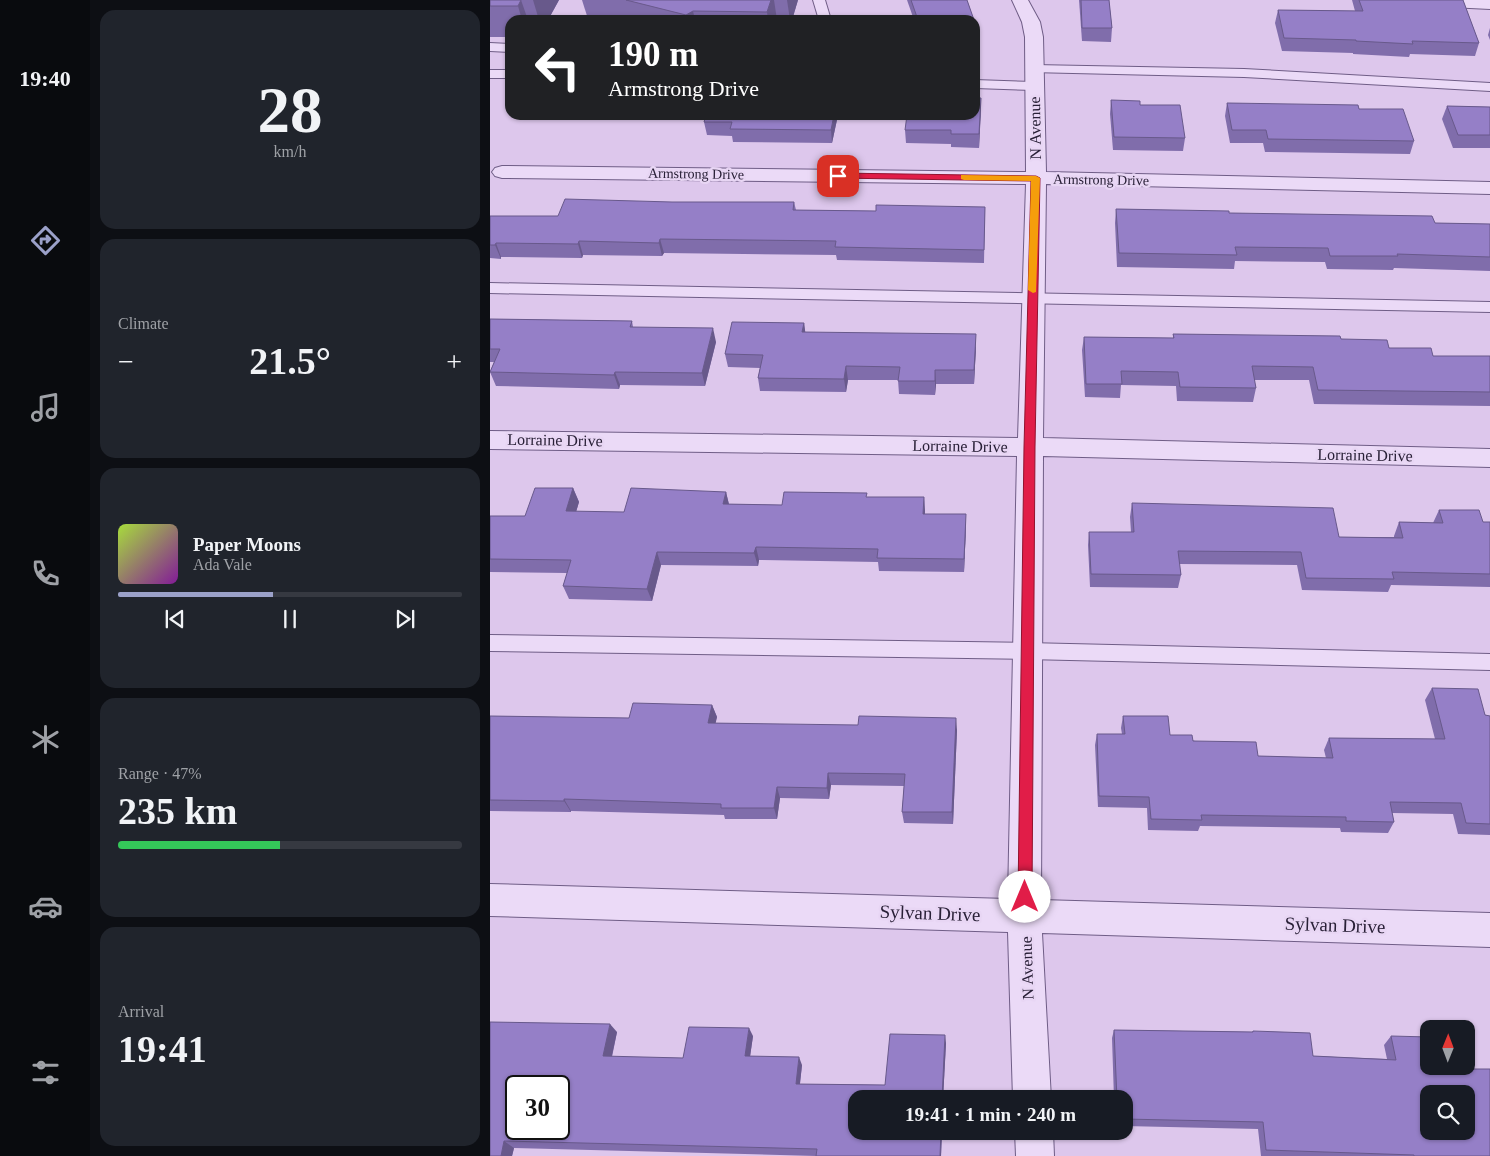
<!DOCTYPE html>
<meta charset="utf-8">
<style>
:root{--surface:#171b24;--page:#20242c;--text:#f1f3f6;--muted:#9ea1a6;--line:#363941;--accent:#9ba1c9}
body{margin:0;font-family:Georgia,serif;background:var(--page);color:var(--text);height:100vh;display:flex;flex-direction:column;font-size:19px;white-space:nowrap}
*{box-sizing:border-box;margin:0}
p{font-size:16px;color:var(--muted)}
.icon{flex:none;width:28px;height:28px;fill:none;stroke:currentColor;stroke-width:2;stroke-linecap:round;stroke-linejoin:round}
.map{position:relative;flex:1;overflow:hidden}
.side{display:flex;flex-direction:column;gap:10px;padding:10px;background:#0d0f14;width:400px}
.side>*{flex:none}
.top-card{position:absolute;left:15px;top:15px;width:475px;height:105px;border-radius:15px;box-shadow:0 1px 4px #0004;background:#202124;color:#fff;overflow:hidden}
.needle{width:32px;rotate:1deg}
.controls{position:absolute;left:930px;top:1020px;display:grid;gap:10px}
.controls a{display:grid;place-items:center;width:55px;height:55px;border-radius:10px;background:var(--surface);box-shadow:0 1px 4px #0004;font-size:25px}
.speed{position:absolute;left:15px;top:1075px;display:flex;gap:10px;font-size:25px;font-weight:700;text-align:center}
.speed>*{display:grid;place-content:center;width:65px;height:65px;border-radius:50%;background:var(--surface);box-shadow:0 1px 4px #0004;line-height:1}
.speed .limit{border:2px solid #111;border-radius:8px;background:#fff;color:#111}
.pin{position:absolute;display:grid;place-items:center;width:42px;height:42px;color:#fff;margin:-21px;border-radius:10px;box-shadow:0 2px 8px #0006}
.me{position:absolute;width:55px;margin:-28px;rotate:0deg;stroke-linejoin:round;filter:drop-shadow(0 0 4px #0008)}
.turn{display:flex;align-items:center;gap:18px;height:105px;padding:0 20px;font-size:22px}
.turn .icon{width:65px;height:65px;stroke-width:2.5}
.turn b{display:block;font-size:35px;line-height:42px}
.big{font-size:38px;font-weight:600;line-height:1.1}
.side .tile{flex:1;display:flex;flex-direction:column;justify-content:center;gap:8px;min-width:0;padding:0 18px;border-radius:15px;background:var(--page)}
.side .dial{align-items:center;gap:0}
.dial b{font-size:65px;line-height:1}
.song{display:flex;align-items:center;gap:15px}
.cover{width:60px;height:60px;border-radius:8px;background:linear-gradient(135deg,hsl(80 70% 55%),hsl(290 70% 35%))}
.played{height:5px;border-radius:2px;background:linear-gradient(90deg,var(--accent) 45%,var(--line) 45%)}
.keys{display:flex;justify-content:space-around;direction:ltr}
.heat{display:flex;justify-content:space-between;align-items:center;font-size:28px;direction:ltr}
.charge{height:8px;border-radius:4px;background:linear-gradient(90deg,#34c759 47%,var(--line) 0)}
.trip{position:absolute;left:358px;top:1090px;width:285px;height:50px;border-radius:15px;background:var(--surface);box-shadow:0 1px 4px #0004;font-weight:600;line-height:50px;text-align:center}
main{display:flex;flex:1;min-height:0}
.tabs{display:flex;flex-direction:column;width:90px;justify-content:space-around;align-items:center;background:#090b0e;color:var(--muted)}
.tabs .icon{width:35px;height:35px}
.tabs .selected{color:var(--accent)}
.tabs b{font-size:22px;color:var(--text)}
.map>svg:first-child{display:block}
</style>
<main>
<nav class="tabs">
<b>19:40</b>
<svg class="icon selected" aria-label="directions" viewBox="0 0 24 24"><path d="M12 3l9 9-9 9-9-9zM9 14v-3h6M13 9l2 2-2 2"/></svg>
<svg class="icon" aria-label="music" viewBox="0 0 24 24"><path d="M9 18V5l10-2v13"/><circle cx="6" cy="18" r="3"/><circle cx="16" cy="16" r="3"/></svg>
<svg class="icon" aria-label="phone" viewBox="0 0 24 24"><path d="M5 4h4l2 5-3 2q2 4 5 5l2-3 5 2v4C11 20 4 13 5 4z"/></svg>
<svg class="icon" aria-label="climate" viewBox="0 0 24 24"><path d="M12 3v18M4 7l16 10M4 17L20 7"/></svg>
<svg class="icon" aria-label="car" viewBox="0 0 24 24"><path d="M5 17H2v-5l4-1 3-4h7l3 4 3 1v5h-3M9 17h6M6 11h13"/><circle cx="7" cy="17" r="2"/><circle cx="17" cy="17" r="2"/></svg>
<svg class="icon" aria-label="filters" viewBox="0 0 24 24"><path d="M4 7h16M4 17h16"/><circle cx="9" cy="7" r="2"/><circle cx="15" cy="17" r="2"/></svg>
</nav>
<section class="side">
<div class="tile dial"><b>28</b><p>km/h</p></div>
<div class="tile"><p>Climate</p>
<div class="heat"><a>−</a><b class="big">21.5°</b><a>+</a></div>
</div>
<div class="tile">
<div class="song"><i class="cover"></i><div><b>Paper Moons</b><p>Ada Vale</p></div></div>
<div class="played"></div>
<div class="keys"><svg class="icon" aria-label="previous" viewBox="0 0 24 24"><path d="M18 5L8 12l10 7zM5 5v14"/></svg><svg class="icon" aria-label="pause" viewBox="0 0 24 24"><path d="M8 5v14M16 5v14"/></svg><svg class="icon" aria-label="next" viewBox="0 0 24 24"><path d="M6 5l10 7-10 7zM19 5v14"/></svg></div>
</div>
<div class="tile"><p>Range · 47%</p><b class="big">235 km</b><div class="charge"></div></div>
<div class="tile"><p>Arrival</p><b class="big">19:41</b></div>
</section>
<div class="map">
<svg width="1000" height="1156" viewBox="0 0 1000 1156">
<rect width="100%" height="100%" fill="#ddc7ec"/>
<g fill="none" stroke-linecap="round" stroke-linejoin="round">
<defs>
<g id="lane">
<path d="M323 0H335L341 20H329Z"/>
<path d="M0 43 20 44V52L0 51Z"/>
<path d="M544 65 754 69 1000 83V91L754 77 540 72 538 69 540 66Z"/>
<rect x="0" y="70" width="20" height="8"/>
<path d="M485 80 544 82 550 86 544 90 485 88Z"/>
<path d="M0 283 1000 302V312L0 293Z"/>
<path d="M0 635 537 643 1000 654V670L537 659 0 651Z"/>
</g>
<g id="street">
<path d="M522 0H538L550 22 553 37 556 172 1000 182V194L556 184 553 438 1000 449V467L553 456 551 900 1000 913V947L552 933 561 1099H523L518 932 0 916V884L518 899 527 456 0 449V431L528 438 536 184 12 178 5 176 2 172 5 168 12 166 536 172 535 37 532 22Z"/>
<path d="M911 0H1000V9L919 5 913 4Z"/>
<path d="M525 1131H563L564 1156H526Z"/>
</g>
</defs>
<use href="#lane" stroke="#6f5d86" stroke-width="2"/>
<use href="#street" stroke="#6f5d86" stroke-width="2"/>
<use href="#lane" fill="#ebdaf7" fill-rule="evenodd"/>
<use href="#street" fill="#ebdaf7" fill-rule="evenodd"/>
</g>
<g fill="#806dab">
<path d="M0 0H69L58 20H20V37H0Z"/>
<path d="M92 0H308L302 20H101L98 19Z"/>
<path d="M417 0H477L484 20H424Z"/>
<path d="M589 0H619L622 28 621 42 592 41Z"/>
<path d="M862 0H973L989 43 985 56 920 54 919 57 863 54V53L792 51 785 23 788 10 865 11Z"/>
<path d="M485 22 488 44 486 98H491L489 148 461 147V144L416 143 415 130Z"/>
<path d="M1000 28V40L998 35Z"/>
<path d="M621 100 650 105 695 138 693 151 623 150 620 114Z"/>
<path d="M737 103 869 109 924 141 920 154 775 152 773 143H740L735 116Z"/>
<path d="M957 106 1000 107V148H963L952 119Z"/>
<path d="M216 115H348L342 143 243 142 242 136 217 135 214 122Z"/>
<path d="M182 202H304L306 210 386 211 495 207 494 263 347 260 346 255 174 253 172 256 93 255 92 258 11 257V259L0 258V216H68Z"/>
<path d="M626 209 739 213 945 223 1000 224V271L904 268 903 270 837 269 835 262 745 261 744 269 627 267 625 223Z"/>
<path d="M0 319 142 321 143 327 226 342 215 386 130 385 129 389 6 386 0 372 4 362H0Z"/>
<path d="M314 323 315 332 486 347 484 384H446L445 395 409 394 408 380H358L356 392 270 391 268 378 270 368 238 367 235 354Z"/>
<path d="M683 334 851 339 943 356H1000V406L824 404 819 380H764L766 388 763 402 687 401 686 386 631 385 630 398 595 397 592 350 594 337 683 338Z"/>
<path d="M83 488 89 502 86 512H134L236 492 239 504 292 505 377 497H434L435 514 476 527 474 572 389 571 388 562 269 560 268 566 171 565 162 601 79 599 73 586 77 573 0 572V516H35Z"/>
<path d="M642 503 849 537H904V536L909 522 943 523 949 510 993 522H1000V587L901 585 898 592 812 590 807 565 689 564 691 575 688 588 600 587 598 545 599 532H641L640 517Z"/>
<path d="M942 688 995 715 1000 716V835L968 834 963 814 902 813 904 822 898 833 851 832 850 828 710 826 708 831 658 830 657 808 608 807 605 745 607 734H632L631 728 633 716 680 735 768 756 836 758 834 750 839 738 945 739 935 700Z"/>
<path d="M222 705 227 717 225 723 467 730 463 824 414 823 412 812 414 786 341 785 339 799 290 798 287 819H235L234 815 81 811V812L0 811V716L139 718Z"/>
<path d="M0 1022 127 1032 122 1057 193 1058 263 1036 260 1056 312 1065 310 1084 395 1085 456 1043 453 1099H366V1131H452L451 1156H326L24 1148 22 1156H0Z"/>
<path d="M624 1030 762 1032 763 1031 823 1056 897 1059 894 1045 901 1036 1000 1156H771L768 1129 634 1126V1099H624L622 1038Z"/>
</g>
<g fill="#68598b">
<path d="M31 0 38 20H32L28 6Z"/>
<path d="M43 0H69L58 20H49Z"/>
<path d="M281 0H284L287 20H278L277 12Z"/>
<path d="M297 0H308L302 20H300Z"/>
<path d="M203 11 205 20H197L196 15Z"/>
<path d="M488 31V44L486 111 485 66Z"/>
<path d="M491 98V111L489 148V134Z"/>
<path d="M344 115H348L342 143 341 130Z"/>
<path d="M170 239 174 253 172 256 169 243Z"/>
<path d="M89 241 93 255 92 258 88 244Z"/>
<path d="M6 243 11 257V259L5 245Z"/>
<path d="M314 323 316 337 312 332Z"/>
<path d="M223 328 226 342 215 386 212 373Z"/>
<path d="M486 334V347L484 384V370Z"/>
<path d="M356 366 358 380 356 392 354 379Z"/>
<path d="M445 370 446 384 445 395Z"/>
<path d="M125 372 130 385 129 389 124 375Z"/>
<path d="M83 488 89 502 82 525 76 511Z"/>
<path d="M236 492 239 505 233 504Z"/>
<path d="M434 497 435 511 434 527 433 514Z"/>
<path d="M476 514V527L474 572V559Z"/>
<path d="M266 547 269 560 268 566 264 553Z"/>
<path d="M167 552 171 565 162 601 157 589Z"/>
<path d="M222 705 227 717 223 735 218 723Z"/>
<path d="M466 718 467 730 463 824 462 812Z"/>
<path d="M338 773 341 785 339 799 337 788Z"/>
<path d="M287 787 290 798 287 819 284 808Z"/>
<path d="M74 799 81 811V812L74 801Z"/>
<path d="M120 1024 127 1032 120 1064 113 1056Z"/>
<path d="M259 1028 263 1036 259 1064 255 1056Z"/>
<path d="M455 1035 456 1043 453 1099H452Z"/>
<path d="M309 1057 312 1065 309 1091 306 1084Z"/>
<path d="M451 1131H452L451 1156H450Z"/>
<path d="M14 1141 24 1148 22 1156H11Z"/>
</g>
<g fill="#957fc7" stroke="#68598b" fill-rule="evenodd">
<path d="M0 0H31L28 6H0Z"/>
<path d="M136 0H281L277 12 203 11 196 15Z"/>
<path d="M421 0H477L484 20H428Z"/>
<path d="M591 0H619L622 28H592Z"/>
<path d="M869 0H973L989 43 922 41 923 44 866 41V40L794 38 788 10 873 11Z"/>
<path d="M485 22 488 31 487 65 485 66Z"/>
<path d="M485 76 486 77 485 98H491L489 134H461V130H415L417 115H485Z"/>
<path d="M621 100 650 101V105H690L695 138 624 137Z"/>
<path d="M737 103 868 105 869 109H913L924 141 778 139 776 130H742Z"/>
<path d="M957 106 1000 107V135H968Z"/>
<path d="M216 115H344L341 130 240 129 242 122H214Z"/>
<path d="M75 199 182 202H304L303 210 386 211V205L495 207 494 250 345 247 346 241 170 239 169 243 89 241 88 244 6 243 5 245H0V216H68Z"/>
<path d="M626 209 739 211V213L942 216 945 223 1000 224V257L907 254 908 256H840L838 248 745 247 747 255 629 253Z"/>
<path d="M0 319 142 321 140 327 223 328 212 373 125 372 124 375 0 372 10 349H0Z"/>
<path d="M242 322 314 323 312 332 486 334 484 370H445V381H408L410 367 356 366 354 379 268 378 273 355 235 354Z"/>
<path d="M683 334 850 336 851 339 897 340 899 348H941L943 356H1000V392L828 390 823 367 762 366 766 388 690 387 688 372 631 371 632 384H596L594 337 684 338Z"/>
<path d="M45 488H83L76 511 134 512 141 488 236 492 233 504 292 505 294 492 377 493 376 497H434L433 514H476L474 559 387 558 388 549 266 547 264 553 167 552 157 589 73 586 81 560 0 559V516H35Z"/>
<path d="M642 503 843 508 849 537 913 538 909 522 953 523 949 510H989L993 522H1000V574L902 572 904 579 816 578 811 552 688 551 691 575 601 574 599 532H644Z"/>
<path d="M942 688 988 689 995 715 1000 716V824L976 823 971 803 900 802 904 822 856 821V817L711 815 712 820 661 819 659 797 609 796 607 734H635L633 716H678L680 735H702L703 741 766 742 768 756 843 758 839 738 955 739Z"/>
<path d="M143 703 222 705 218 723 368 725 369 716 466 718 462 812H412L415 774 338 773 337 788 287 787 284 808H231V804L74 799V801L0 800V716L139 718Z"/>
<path d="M0 1022 120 1024 113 1056 193 1058 199 1027 259 1028 255 1056 309 1057 306 1084 395 1085 400 1034 455 1035 452 1099H366V1131H451L450 1156H326L327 1149 14 1141 11 1156H0ZM26 1086H69V1129H26Z"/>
<path d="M624 1030 763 1032V1031L820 1033 823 1056 906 1060 901 1036 939 1037V1066H963L964 1069H1000V1156H924V1155L776 1150 773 1122 634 1119V1099H627ZM939 1094H976V1131H939Z"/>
</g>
<path fill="#e11d48" stroke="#92132f" d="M348 173 546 176 550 178 545 447 542 897 540 902 535 904 530 902 528 897 534 447 541 181 345 178V174Z"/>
<path fill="#f59e0b" d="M471 175 546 176 550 178 546 292 543 293 538 290 541 181 474 180 471 179Z"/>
<g text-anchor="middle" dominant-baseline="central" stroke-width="5" stroke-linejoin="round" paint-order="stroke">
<g font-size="14" fill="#292037" stroke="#e8d6f4">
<text transform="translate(206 174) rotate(1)">Armstrong Drive</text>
<text transform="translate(611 180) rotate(1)">Armstrong Drive</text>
</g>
<g font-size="16" fill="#292037" stroke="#e8d6f4">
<text transform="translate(545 128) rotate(-91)">N Avenue</text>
<text transform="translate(65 440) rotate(1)">Lorraine Drive</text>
<text transform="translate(470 446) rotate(1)">Lorraine Drive</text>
<text transform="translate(875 455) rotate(1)">Lorraine Drive</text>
<text transform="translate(537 968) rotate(-92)">N Avenue</text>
</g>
<g font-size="19" fill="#292037" stroke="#e8d6f4">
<text transform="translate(440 913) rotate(2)">Sylvan Drive</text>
<text transform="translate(845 925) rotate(2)">Sylvan Drive</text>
</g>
</g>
</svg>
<div class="controls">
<a><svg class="needle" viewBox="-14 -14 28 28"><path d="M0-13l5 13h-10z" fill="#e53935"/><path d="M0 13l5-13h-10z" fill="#9ea1a6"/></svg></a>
<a><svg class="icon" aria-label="search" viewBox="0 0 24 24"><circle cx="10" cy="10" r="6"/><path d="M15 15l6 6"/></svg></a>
</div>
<div class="speed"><div class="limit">30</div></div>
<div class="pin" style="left:348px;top:176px;background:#d93025"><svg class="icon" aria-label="arrive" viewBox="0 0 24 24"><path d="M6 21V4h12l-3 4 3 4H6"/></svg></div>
<svg class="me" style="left:535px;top:897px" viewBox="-20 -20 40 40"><circle r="19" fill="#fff"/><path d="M0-13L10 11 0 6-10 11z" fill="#e11d48"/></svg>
<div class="trip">19:41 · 1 min · 240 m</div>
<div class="top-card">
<div class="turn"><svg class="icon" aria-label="left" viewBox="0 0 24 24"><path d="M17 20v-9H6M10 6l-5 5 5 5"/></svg><div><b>190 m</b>Armstrong Drive</div></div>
</div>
</div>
</main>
